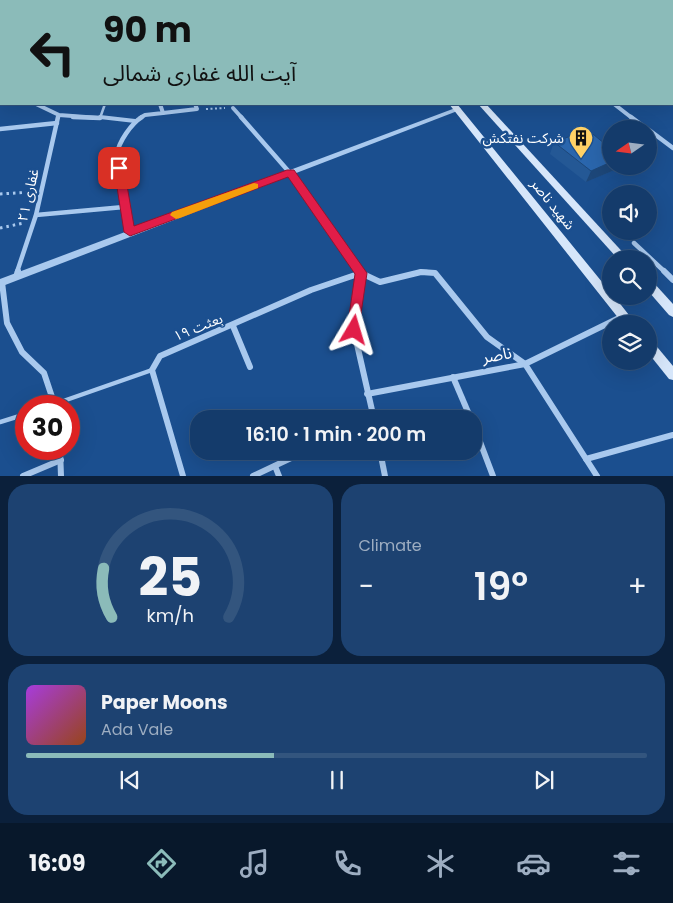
<!DOCTYPE html>
<meta charset="utf-8">
<style>
:root{--surface:#143b6b;--page:#1d4271;--text:#f1f3f6;--muted:#9dadc1;--line:#33557e;--accent:#8bbbb9}
body{margin:0;font-family:Poppins,"Noto Sans Arabic",sans-serif;background:var(--page);color:var(--text);height:100vh;display:flex;flex-direction:column;font-size:19px;white-space:nowrap}
*{box-sizing:border-box;margin:0}
p{font-size:16px;color:var(--muted)}
.icon{flex:none;width:28px;height:28px;fill:none;stroke:currentColor;stroke-width:2;stroke-linecap:round;stroke-linejoin:round}
.map{position:relative;height:476px;overflow:hidden}
.side{display:flex;flex-direction:column;gap:8px;padding:8px;background:#0b203b;flex:1}
.side>*{flex:none}
.hud{position:absolute;left:0px;top:0px;width:674px;height:105px;box-shadow:0 5px 20px #0002,0 0 0 1px var(--line);background:#8bbbb9;color:#111;overflow:hidden}
.needle{width:32px;rotate:256deg}
.tools{position:absolute;left:602px;top:120px;display:grid;gap:10px}
.tools a{display:grid;place-items:center;width:55px;height:55px;border-radius:50%;background:var(--surface);box-shadow:0 5px 20px #0002,0 0 0 1px var(--line);font-size:25px}
.speed{position:absolute;left:15px;top:395px;display:flex;gap:10px;font-size:25px;font-weight:700;text-align:center}
.speed>*{display:grid;place-content:center;width:65px;height:65px;border-radius:50%;background:var(--surface);box-shadow:0 5px 20px #0002,0 0 0 1px var(--line);line-height:1}
.speed .limit{border:8px solid #d22;background:#fff;color:#111}
.pin{position:absolute;display:grid;place-items:center;width:42px;height:42px;color:#fff;margin:-21px;border-radius:10px;box-shadow:0 2px 8px #0006}
.me{position:absolute;width:55px;margin:-28px;rotate:7deg;stroke-linejoin:round;filter:drop-shadow(0 0 4px #0008)}
.turn{display:flex;align-items:center;gap:18px;height:105px;padding:0 20px;font-size:22px}
.turn .icon{width:65px;height:65px;stroke-width:2.5}
.turn b{display:block;font-size:35px;line-height:42px}
.big{font-size:38px;font-weight:600;line-height:1.1}
.side .card{flex:1;display:flex;flex-direction:column;justify-content:center;gap:8px;min-width:0;padding:0 18px;border-radius:20px;background:var(--page)}
.side .dial{align-items:center;gap:0}
.dial svg{height:130px;overflow:visible;fill:none;stroke:var(--line);stroke-width:7;stroke-linecap:round;text-anchor:middle}
.dial text{fill:var(--text);stroke:none}
.song{display:flex;align-items:center;gap:15px}
.cover{width:60px;height:60px;border-radius:8px;background:linear-gradient(135deg,hsl(280 70% 55%),hsl(20 70% 35%))}
.played{height:5px;border-radius:2px;background:linear-gradient(90deg,var(--accent) 40%,var(--line) 40%)}
.keys{display:flex;justify-content:space-around;direction:ltr}
.heat{display:flex;justify-content:space-between;align-items:center;font-size:28px;direction:ltr}
.side .tiles{flex:1;display:grid;gap:8px;grid-template-columns:1fr 1fr}
.card:last-child{grid-column:span 2}
.trip{position:absolute;left:190px;top:410px;width:292px;height:50px;border-radius:20px;background:var(--surface);box-shadow:0 5px 20px #0002,0 0 0 1px var(--line);font-weight:600;line-height:50px;text-align:center}
.menu{display:flex;height:80px;justify-content:space-around;align-items:center;background:#08182b;color:var(--muted)}
.menu .icon{width:35px;height:35px}
.menu .selected{color:var(--accent)}
.menu b{font-size:22px;color:var(--text)}
.map>svg:first-child{display:block}
</style>
<div class="map">
<svg width="673" height="476" viewBox="0 0 673 476">
<rect width="100%" height="100%" fill="#1b4f8f"/>
<g fill="none" stroke-linecap="round" stroke-linejoin="round">
<path stroke="#a9c9ee" stroke-width="2" stroke-dasharray="2 2.5" stroke-linecap="butt" d="M206 109 225 108"/>
<g stroke="#a9c9ee" stroke-width="3" stroke-dasharray="2.5 4" stroke-linecap="butt">
<path d="M0 194 32 192"/>
<path d="M0 228 24 223"/>
</g>
<g stroke="#a9c9ee" stroke-width="2.5">
<path d="M290 1 297 0"/>
<path d="M556 104H563"/>
<path d="M100 118 105 104"/>
</g>
<path stroke="#a9c9ee" stroke-width="4" d="M100 117 135 121"/>
<g stroke="#a9c9ee" stroke-width="4.5">
<path d="M49 406 152 370"/>
<path d="M0 422 26 414"/>
</g>
<g stroke="#a9c9ee" stroke-width="4">
<path d="M335 0 339 1"/>
<path d="M123 1 131 0"/>
<path d="M0 104H27"/>
<path d="M36 104 59 115 99 118"/>
<path d="M614 104 632 118"/>
<path d="M233 108 242 118"/>
<path d="M163 113 197 109 195 104"/>
<path d="M140 118 145 115 163 113 160 104"/>
</g>
<g stroke="#a9c9ee" stroke-width="4.5">
<path d="M73 117 100 118"/>
<path d="M241 117 290 173 361 272"/>
<path d="M631 117 647 129"/>
<path d="M0 129 57 123"/>
<path d="M649 130 673 148"/>
<path d="M36 215 124 207"/>
<path d="M130 232C126 213 115 173 117 155 118 142 132 123 142 117"/>
<path d="M634 243 665 272"/>
<path d="M17 272 36 215 58 117"/>
<path d="M419 272H427"/>
</g>
<g stroke="#a9c9ee" stroke-width="6">
<path d="M360 271 354 331 374 419"/>
<path d="M664 271 673 280"/>
<path d="M16 277 18 271"/>
<path d="M2 282 7 323 22 352 44 373 55 406"/>
<path d="M233 326 250 367"/>
<path d="M453 377 471 419"/>
<path d="M367 394 525 364 623 316"/>
<path d="M474 426 493 476"/>
<path d="M60 449 61 476"/>
<path d="M380 451 385 476"/>
<path d="M586 459 673 435"/>
<path d="M275 466 279 476"/>
<path d="M23 476 61 460"/>
<path d="M183 476 152 370 160 356 311 290 361 273 380 282 421 272 435 273 487 337 525 364 597 476"/>
<path d="M253 476 306 451"/>
</g>
<g fill="#a9c9ee" fill-rule="evenodd">
<rect x="672" y="26" width="1" height="4"/>
<path d="M458 107 461 109 460 110 0 287V279Z"/>
</g>
<g fill="#d6e6fa" fill-rule="evenodd">
<path d="M449 104H457L611 293V296H614L636 324H623Z"/>
<path d="M478 104H486L629 259H618Z"/>
<path d="M649 281 653 282 673 304V317L669 315 649 292Z"/>
<path d="M649 341 653 342 673 366V380L669 379 649 354Z"/>
</g>
</g>
<path fill="#245895" d="M554 142 617 169 586 182 550 154Z"/>
<path fill="#1d4779" d="M611 162V166H618L617 169 586 182 591 171Z"/>
<path fill="#2a66ad" stroke="#1d4779" d="M588 130 611 149V162L591 171 554 142Z"/>
<path fill="#e11d48" stroke="#92132f" d="M119 164 124 168 134 226 287 170H294L367 273 358 334H349L347 330 355 274 288 177 130 236 124 232 114 168Z"/>
<path fill="#f59e0b" d="M254 183 258 184V188L180 218 176 219 170 215 172 212Z"/>
<defs>
<symbol id="building-pin" viewBox="-11 -11 22 30"><path d="M0 17L-7.5 6A9.5 9.5 0 1 1 7.5 6Z" fill="#ffd166" stroke="#1b4f8f"/><path d="M-4-6H4V6H1V3H-1V6H-4ZM-2.5-4.3h1.7v1.8h-1.7ZM.8-4.3h1.7v1.8H.8ZM-2.5-1h1.7V.8h-1.7ZM.8-1h1.7V.8H.8Z" fill="#111"/></symbol>
</defs>
<g fill-rule="evenodd">
<use href="#building-pin" x="567" y="124" width="28" height="38"/>
</g>
<g text-anchor="middle" dominant-baseline="central" stroke-width="5" stroke-linejoin="round" paint-order="stroke">
<g font-size="14" fill="#fff" stroke="#1b4f8f" text-anchor="end">
<text x="564" y="138">شرکت نفتکش</text>
</g>
<g font-size="14" fill="#fff" stroke="#1b4f8f">
<text transform="translate(28 195) rotate(-77)">غفاری ۲۱</text>
<text transform="translate(553 204) rotate(51)">شهید ناصر</text>
<text transform="translate(198 327) rotate(-22)">بعثت ۱۹</text>
</g>
<g font-size="16" fill="#fff" stroke="#1b4f8f">
<text transform="translate(497 355) rotate(-10)">ناصر</text>
</g>
</g>
</svg>
<div class="tools">
<a><svg class="needle" viewBox="-14 -14 28 28"><path d="M0-13l5 13h-10z" fill="#e53935"/><path d="M0 13l5-13h-10z" fill="#9dadc1"/></svg></a>
<a><svg class="icon" aria-label="sound" viewBox="0 0 24 24"><path d="M4 9h4l5-4v14l-5-4H4zM17 9q2 3 0 6"/></svg></a>
<a><svg class="icon" aria-label="search" viewBox="0 0 24 24"><circle cx="10" cy="10" r="6"/><path d="M15 15l6 6"/></svg></a>
<a><svg class="icon" aria-label="layers" viewBox="0 0 24 24"><path d="M12 4l9 5-9 5-9-5zM3 14l9 5 9-5"/></svg></a>
</div>
<div class="speed"><div class="limit">30</div></div>
<div class="pin" style="left:119px;top:168px;background:#d93025"><svg class="icon" aria-label="arrive" viewBox="0 0 24 24"><path d="M6 21V4h12l-3 4 3 4H6"/></svg></div>
<svg class="me" style="left:354px;top:330px" viewBox="-20 -20 40 40"><path d="M0-17L14 15 0 8-14 15z" fill="#e11d48" stroke="#fff" stroke-width="4"/></svg>
<div class="trip">16:10 · 1 min · 200 m</div>
<div class="hud">
<div class="turn"><svg class="icon" aria-label="left" viewBox="0 0 24 24"><path d="M17 20v-9H6M10 6l-5 5 5 5"/></svg><div><b>90 m</b>آیت الله غفاری شمالی</div></div>
</div>
</div>
<section class="side">
<div class="tiles">
<div class="card dial"><svg viewBox="0 0 100 80">
<path d="M14 69A42 42 0 1 1 86 69"/>
<path d="M14 69A42 42 0 0 1 9 39" stroke="#8bbbb9"/>
<text x="50" y="56" font-size="32" font-weight="700">25</text>
<text x="50" y="72" font-size="11">km/h</text>
</svg></div>
<div class="card"><p>Climate</p>
<div class="heat"><a>−</a><b class="big">19°</b><a>+</a></div>
</div>
<div class="card">
<div class="song"><i class="cover"></i><div><b>Paper Moons</b><p>Ada Vale</p></div></div>
<div class="played"></div>
<div class="keys"><svg class="icon" aria-label="previous" viewBox="0 0 24 24"><path d="M18 5L8 12l10 7zM5 5v14"/></svg><svg class="icon" aria-label="pause" viewBox="0 0 24 24"><path d="M8 5v14M16 5v14"/></svg><svg class="icon" aria-label="next" viewBox="0 0 24 24"><path d="M6 5l10 7-10 7zM19 5v14"/></svg></div>
</div>
</div>
</section>
<nav class="menu">
<b>16:09</b>
<svg class="icon selected" aria-label="directions" viewBox="0 0 24 24"><path d="M12 3l9 9-9 9-9-9zM9 14v-3h6M13 9l2 2-2 2"/></svg>
<svg class="icon" aria-label="music" viewBox="0 0 24 24"><path d="M9 18V5l10-2v13"/><circle cx="6" cy="18" r="3"/><circle cx="16" cy="16" r="3"/></svg>
<svg class="icon" aria-label="phone" viewBox="0 0 24 24"><path d="M5 4h4l2 5-3 2q2 4 5 5l2-3 5 2v4C11 20 4 13 5 4z"/></svg>
<svg class="icon" aria-label="climate" viewBox="0 0 24 24"><path d="M12 3v18M4 7l16 10M4 17L20 7"/></svg>
<svg class="icon" aria-label="car" viewBox="0 0 24 24"><path d="M5 17H2v-5l4-1 3-4h7l3 4 3 1v5h-3M9 17h6M6 11h13"/><circle cx="7" cy="17" r="2"/><circle cx="17" cy="17" r="2"/></svg>
<svg class="icon" aria-label="filters" viewBox="0 0 24 24"><path d="M4 7h16M4 17h16"/><circle cx="9" cy="7" r="2"/><circle cx="15" cy="17" r="2"/></svg>
</nav>
